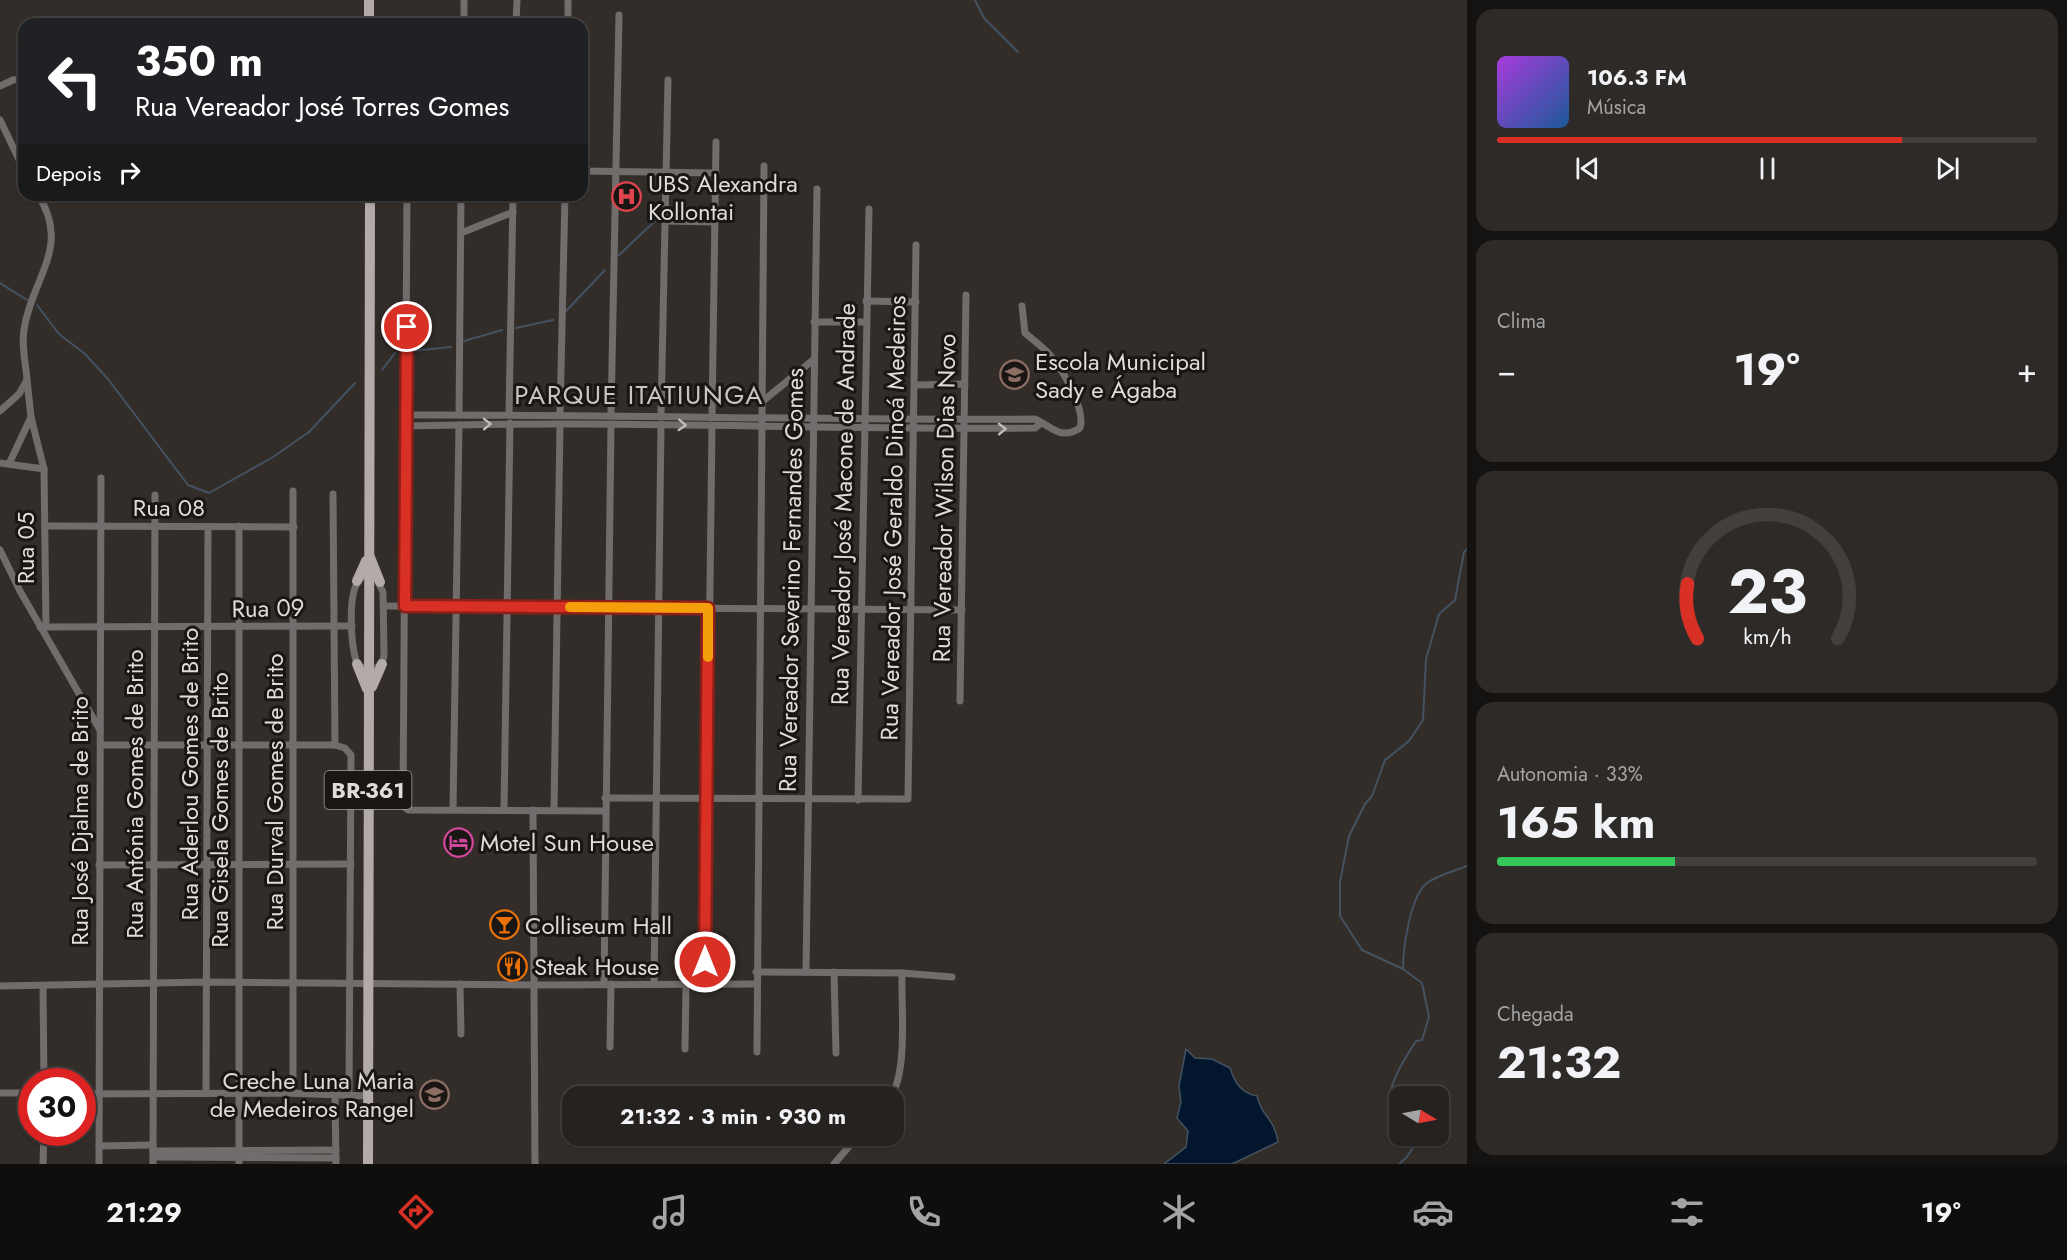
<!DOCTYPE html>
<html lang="pt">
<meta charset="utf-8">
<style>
:root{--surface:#26221f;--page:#2e2a28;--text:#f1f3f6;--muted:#a4a4a4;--line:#423f3d;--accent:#d93025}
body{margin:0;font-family:Jost,sans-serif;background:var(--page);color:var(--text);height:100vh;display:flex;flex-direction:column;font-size:22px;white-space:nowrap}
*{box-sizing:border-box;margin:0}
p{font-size:20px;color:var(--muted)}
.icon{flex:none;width:33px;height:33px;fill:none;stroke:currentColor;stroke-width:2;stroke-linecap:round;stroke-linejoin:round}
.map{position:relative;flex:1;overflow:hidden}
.drawer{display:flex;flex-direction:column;gap:9px;padding:9px;background:#151311;width:600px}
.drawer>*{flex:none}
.banner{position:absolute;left:18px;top:18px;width:570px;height:183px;border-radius:18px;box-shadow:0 2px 4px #0004,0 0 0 2px var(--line);background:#202124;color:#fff;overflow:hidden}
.needle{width:39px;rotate:100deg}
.tools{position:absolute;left:1389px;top:1086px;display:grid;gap:12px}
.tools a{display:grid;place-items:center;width:60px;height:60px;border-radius:12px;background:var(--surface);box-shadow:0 2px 4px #0004,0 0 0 2px var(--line);font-size:30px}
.speed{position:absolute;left:18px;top:1068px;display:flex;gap:12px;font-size:30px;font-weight:700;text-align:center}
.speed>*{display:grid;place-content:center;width:78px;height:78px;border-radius:50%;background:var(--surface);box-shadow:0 2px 4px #0004,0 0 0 2px var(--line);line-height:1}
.speed .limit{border:9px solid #d22;background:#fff;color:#111}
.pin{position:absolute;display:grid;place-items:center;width:51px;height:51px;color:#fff;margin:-26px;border:3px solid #fff;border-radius:50%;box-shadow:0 2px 6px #0007}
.me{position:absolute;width:66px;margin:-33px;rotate:0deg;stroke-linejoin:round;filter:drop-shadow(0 0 4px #0008)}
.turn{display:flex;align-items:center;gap:21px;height:126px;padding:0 18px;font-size:27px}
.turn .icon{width:78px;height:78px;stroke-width:2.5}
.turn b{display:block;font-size:42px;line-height:51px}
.then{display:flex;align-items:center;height:57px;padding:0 18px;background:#0003;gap:12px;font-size:22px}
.big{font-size:45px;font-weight:700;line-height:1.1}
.drawer .widget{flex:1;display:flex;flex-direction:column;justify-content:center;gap:9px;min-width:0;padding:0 21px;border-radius:18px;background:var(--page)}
.drawer .dial{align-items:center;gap:0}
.dial svg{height:156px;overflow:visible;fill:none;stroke:var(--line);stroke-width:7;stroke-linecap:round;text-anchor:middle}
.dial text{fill:var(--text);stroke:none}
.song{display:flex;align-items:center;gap:18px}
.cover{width:72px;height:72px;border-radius:9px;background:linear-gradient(135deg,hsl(280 70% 55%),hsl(210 70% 35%))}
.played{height:6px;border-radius:3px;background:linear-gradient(90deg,var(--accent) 75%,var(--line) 75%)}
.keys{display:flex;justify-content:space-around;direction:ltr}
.heat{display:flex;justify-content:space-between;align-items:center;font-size:33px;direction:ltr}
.charge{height:9px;border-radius:4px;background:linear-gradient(90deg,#34c759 33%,var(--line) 0)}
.trip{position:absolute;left:562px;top:1086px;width:342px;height:60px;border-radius:18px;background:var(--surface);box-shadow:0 2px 4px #0004,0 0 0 2px var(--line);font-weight:700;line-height:60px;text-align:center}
.menu{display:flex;height:96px;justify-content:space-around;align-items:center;background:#0f0e0c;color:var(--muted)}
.menu .icon{width:42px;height:42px}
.menu .on{color:var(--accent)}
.menu b{font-size:27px;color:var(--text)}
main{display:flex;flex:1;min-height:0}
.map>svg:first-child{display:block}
</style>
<main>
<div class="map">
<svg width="1467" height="1164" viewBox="0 0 1467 1164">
<rect width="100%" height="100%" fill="#332d29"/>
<path fill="#02172d" stroke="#445261" stroke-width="1.5" d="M1186 1049 1195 1058 1212 1059 1230 1068C1235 1083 1241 1093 1257 1096 1262 1118 1274 1117 1278 1142L1232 1164H1164L1186 1147 1188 1131 1177 1118 1181 1102 1179 1086Z"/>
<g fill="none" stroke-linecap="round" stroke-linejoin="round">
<g stroke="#445261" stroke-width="2">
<path d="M975 0 984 18 1018 52"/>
<path d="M619 255 656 220"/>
<path d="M0 283 27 300"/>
<path d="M37 305 59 334 85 354 108 379 188 485 209 493 273 457 309 432 355 383"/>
<path d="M566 311 605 270"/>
<path d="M516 328 553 320"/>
<path d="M464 341 502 330"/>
<path d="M412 351 451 347"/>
<path d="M382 370 395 353"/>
<path d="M1403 969C1403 949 1410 896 1427 883 1438 875 1455 871 1467 866"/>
<path d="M1400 1108 1389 1097C1393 1077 1405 1058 1416 1041L1422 1040 1429 1017 1422 983 1403 969 1362 950 1340 916V882L1349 836 1365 804 1372 796 1385 760 1409 741 1423 720 1426 659 1439 614 1455 600 1464 552 1467 549"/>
<path d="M1399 1164 1406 1158 1419 1139V1136"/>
</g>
<g stroke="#716d6d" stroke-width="7">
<path d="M464 24V0"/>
<path d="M516 24 517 0"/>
<path d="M568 24V0"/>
<path d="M0 86 13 80 24 79"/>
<path d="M0 120 24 170"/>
<path d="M582 171 716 173"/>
<path d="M407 195 403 806 408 810 605 811"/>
<path d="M665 221 715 222"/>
<path d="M461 233 513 212"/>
<path d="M866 301 916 302"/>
<path d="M814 322H866"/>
<path d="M27 380 31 417 44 469 46 627"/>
<path d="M915 385 965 384"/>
<path d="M763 401 813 360"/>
<path d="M0 411 19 394 27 380C26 364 21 346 24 330 31 279 72 247 38 195"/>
<path d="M509 414 513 195"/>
<path d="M560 414 565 195"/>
<path d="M611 414 619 15"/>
<path d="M407 415C616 414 825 421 1035 419 1051 426 1060 441 1080 428 1086 410 1063 370 1050 355 1043 347 1033 340 1025 333L1022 306"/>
<path d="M459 415 461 195"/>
<path d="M661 416 668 80"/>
<path d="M712 418 716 142"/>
<path d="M407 426C616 420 825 430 1035 428L1040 424"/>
<path d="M0 463 44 469"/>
<path d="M9 464 31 417"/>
<path d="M333 494 335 745"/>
<path d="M45 526 294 527"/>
<path d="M0 550 20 591 100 730"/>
<path d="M362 577 376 578 383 592 384 656C381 671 369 673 357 664 351 646 346 589 362 577Z"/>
<path d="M384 606 962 610"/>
<path d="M40 627 352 626"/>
<path d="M960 701 966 295"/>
<path d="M102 745H335L345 748 351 755 349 1095"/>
<path d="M605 798 908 799 916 245"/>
<path d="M858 800 869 209"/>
<path d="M453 810 459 425"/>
<path d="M504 810 510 423"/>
<path d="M533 810 535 1164"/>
<path d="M554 810 560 424"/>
<path d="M99 865 351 864"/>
<path d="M756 972 902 973 952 977"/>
<path d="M806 972 817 189"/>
<path d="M834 972 836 1053"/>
<path d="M460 984 461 1034"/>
<path d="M604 984 611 424"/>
<path d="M654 984 661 424"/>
<path d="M705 985 712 427"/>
<path d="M0 986 207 982 535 985 756 984"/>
<path d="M43 987 44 1082"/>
<path d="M610 1047 611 984"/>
<path d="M685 1049 686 985"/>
<path d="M757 1052 764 166"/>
<path d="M0 1093H32"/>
<path d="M206 1093 208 527"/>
<path d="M293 1093V491"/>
<path d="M82 1094 286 1093 368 1096"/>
<path d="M335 1095 336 1164"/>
<path d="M891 1096C908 1071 901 1004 902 973"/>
<path d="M99 1146 153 1145"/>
<path d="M153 1151 336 1150"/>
<path d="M153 1157 336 1158"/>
<path d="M43 1164 44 1132"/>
<path d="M99 1164 101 478"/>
<path d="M153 1164 155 495"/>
<path d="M239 1164V526"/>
<path d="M834 1164 858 1136"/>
</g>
<g stroke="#b3abaa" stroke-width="10">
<path d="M369 0V24"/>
<path d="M370 557 380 582"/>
<path d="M357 581 366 561"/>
<path d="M357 664 367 689"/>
<path d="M372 687 382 664"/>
<path d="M368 1164 370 195"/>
</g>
</g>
<defs><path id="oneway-chevron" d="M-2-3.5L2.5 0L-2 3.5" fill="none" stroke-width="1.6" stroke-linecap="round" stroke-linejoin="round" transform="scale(1.5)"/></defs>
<g stroke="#bebbb9">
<use href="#oneway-chevron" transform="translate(487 424) rotate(-1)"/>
<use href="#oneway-chevron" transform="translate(682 425) rotate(3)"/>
<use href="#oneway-chevron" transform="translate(1002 429) rotate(-1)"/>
</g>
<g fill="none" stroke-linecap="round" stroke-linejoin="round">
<defs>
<path id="route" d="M407 327 405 606 708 608 705 962"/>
</defs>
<use href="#route" stroke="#8d1f18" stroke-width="15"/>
<use href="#route" stroke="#d93025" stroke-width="10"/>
<path stroke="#f59e0b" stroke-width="10" d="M570 607 708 608V657"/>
</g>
<defs>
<symbol id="hospital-ring" viewBox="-11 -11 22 22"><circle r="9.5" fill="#191614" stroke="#e0444e" stroke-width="1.5"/><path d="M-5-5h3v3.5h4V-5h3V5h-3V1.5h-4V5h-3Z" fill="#e0444e"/></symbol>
<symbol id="school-ring" viewBox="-11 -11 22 22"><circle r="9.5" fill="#191614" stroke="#8d6e63" stroke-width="1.5"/><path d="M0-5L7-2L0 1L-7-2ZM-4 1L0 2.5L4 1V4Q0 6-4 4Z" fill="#8d6e63"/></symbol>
<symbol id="hotel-ring" viewBox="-11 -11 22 22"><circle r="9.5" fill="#191614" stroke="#d1479c" stroke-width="1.5"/><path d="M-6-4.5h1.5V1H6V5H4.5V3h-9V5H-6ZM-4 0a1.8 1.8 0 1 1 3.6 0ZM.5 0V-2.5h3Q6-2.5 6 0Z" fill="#d1479c"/></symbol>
<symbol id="bar-ring" viewBox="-11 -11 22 22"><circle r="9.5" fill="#191614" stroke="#e8710a" stroke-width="1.5"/><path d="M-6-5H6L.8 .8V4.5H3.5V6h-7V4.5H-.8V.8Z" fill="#e8710a"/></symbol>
<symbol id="restaurant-ring" viewBox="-11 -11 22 22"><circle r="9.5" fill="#191614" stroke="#e8710a" stroke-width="1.5"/><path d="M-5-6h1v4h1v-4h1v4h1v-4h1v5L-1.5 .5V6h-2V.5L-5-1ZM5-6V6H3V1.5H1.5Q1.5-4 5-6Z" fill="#e8710a"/></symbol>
</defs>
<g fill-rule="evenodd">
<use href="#hospital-ring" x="610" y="180" width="33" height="33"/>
<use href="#school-ring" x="998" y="358" width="33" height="33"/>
<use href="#hotel-ring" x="442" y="826" width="33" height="33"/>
<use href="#bar-ring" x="488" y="908" width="33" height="33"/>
<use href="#restaurant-ring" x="496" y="950" width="33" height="33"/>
<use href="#school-ring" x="418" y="1078" width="33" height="33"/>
</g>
<g text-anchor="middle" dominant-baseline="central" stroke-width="6" stroke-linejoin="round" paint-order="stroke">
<rect fill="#191614" stroke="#a4a19e" stroke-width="1.5" x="324.5" y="771" width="87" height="38" rx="4.5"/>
<g font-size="22" font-weight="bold" fill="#dfdcd9">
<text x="368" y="790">BR-361</text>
</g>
<g font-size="24" fill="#dfdcd9" stroke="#191614" text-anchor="start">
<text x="648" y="183">UBS Alexandra<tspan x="648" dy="28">Kollontai</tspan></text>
<text x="1035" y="361">Escola Municipal<tspan x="1035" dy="28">Sady e Ágaba</tspan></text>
<text x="480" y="842">Motel Sun House</text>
<text x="525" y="925">Colliseum Hall</text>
<text x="534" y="966">Steak House</text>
<text x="414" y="1080" text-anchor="end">Creche Luna Maria<tspan x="414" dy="28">de Medeiros Rangel</tspan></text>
</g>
<g font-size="24" fill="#dfdcd9" stroke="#191614">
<text transform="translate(944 498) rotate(-89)">Rua Vereador Wilson Dias Novo</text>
<text transform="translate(843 504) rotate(-89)">Rua Vereador José Macone de Andrade</text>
<text x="169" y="507">Rua 08</text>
<text transform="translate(893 518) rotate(-89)">Rua Vereador José Geraldo Dinoá Medeiros</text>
<text transform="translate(25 548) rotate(-90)">Rua 05</text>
<text transform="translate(791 580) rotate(-89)">Rua Vereador Severino Fernandes Gomes</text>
<text transform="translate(268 608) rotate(-1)">Rua 09</text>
<text transform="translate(189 774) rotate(-90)">Rua Aderlou Gomes de Brito</text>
<text transform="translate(274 792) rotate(-90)">Rua Durval Gomes de Brito</text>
<text transform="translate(134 794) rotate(-90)">Rua Antónia Gomes de Brito</text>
<text transform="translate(219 810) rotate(-90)">Rua Gisela Gomes de Brito</text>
<text transform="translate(79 821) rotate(-90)">Rua José Djalma de Brito</text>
</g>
<g font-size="26" letter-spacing="1.5" fill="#cbc3be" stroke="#191614">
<text x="639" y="395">PARQUE ITATIUNGA</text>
</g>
</g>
</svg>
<div class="tools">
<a><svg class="needle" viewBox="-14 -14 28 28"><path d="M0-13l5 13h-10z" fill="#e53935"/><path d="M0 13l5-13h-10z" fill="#a4a4a4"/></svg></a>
</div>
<div class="speed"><div class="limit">30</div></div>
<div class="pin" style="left:407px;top:327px;background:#d93025"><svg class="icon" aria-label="arrive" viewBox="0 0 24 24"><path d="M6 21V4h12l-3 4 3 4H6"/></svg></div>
<svg class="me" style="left:705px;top:962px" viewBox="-20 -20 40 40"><circle r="17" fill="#d93025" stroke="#fff" stroke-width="3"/><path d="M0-11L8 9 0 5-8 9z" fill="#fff"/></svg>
<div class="trip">21:32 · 3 min · 930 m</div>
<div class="banner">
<div class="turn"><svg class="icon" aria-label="left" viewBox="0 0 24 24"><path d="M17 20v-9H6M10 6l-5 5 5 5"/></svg><div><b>350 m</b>Rua Vereador José Torres Gomes</div></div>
<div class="then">Depois<svg class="icon" aria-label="right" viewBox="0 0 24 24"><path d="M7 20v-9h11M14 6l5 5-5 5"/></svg></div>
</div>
</div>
<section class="drawer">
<div class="widget">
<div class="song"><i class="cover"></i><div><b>106.3 FM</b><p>Música</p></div></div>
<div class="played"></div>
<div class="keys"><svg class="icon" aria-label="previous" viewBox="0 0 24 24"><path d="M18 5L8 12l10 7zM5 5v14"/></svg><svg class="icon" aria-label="pause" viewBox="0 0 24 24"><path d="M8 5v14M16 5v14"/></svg><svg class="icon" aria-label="next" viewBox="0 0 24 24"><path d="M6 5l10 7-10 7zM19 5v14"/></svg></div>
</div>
<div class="widget"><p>Clima</p>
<div class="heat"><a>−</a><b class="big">19°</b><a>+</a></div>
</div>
<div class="widget dial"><svg viewBox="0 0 100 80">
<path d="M14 69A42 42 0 1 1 86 69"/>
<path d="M14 69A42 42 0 0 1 9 41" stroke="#d93025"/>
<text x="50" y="56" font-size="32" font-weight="700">23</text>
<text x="50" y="72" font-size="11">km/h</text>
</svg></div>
<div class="widget"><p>Autonomia · 33%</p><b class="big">165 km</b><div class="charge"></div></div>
<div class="widget"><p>Chegada</p><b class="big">21:32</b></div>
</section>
</main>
<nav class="menu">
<b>21:29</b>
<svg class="icon on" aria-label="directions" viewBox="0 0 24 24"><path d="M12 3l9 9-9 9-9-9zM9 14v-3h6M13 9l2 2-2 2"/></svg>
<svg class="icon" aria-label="music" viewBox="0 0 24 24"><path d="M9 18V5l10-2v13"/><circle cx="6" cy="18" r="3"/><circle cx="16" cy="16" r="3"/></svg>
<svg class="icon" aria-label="phone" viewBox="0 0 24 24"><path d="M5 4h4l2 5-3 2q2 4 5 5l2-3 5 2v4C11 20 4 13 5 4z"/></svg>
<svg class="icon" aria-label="climate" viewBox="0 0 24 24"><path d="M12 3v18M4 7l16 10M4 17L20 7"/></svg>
<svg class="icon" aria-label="car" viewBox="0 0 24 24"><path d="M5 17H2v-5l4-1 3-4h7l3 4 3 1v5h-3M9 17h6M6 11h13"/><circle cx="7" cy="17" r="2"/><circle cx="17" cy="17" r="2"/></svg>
<svg class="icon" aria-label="filters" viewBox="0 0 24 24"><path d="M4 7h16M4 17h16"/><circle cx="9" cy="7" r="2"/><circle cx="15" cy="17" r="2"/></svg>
<b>19°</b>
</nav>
